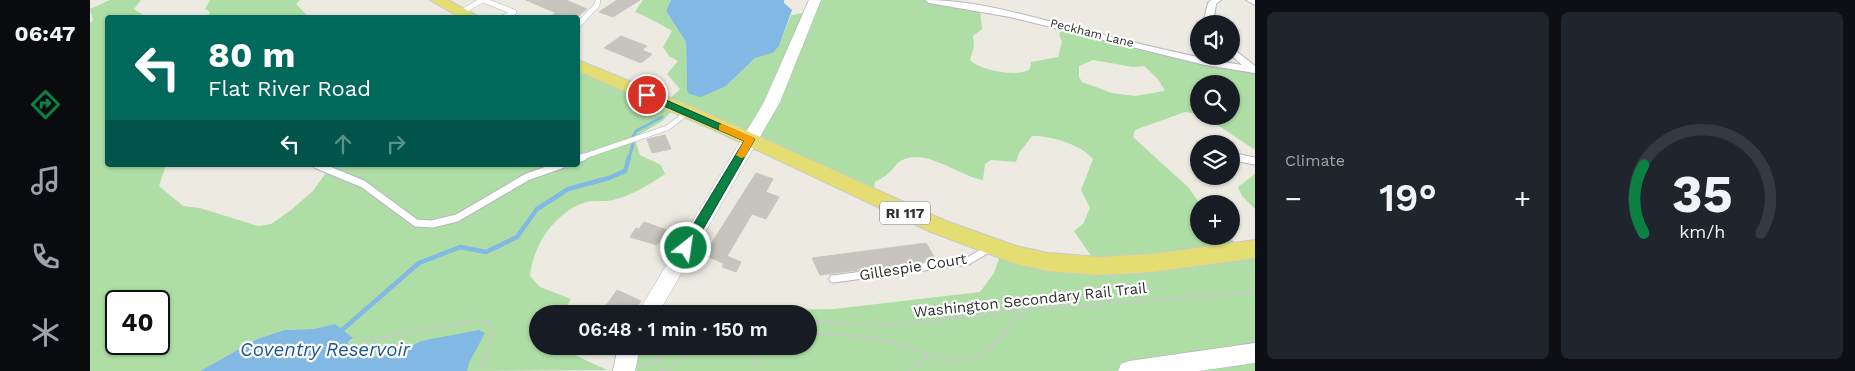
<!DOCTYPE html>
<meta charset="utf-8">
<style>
:root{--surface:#171b24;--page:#20242c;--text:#f1f3f6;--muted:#9ea1a6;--line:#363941;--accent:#0b8043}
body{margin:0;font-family:"Work Sans",sans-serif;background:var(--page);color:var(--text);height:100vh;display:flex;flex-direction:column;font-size:19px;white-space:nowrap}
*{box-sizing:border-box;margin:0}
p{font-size:16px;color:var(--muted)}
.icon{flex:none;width:28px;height:28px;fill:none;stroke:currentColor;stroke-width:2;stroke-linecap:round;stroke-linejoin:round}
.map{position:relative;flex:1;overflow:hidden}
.side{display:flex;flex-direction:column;gap:12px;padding:12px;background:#0d0f14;width:600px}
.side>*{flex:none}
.guide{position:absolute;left:15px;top:15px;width:475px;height:152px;border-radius:5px;box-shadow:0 1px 4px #0004;background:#00695c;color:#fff;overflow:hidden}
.tools{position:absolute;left:1100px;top:15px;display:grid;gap:10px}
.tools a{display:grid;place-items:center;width:50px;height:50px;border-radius:50%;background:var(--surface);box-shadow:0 1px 4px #0004;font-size:25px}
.speed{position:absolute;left:15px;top:290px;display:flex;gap:10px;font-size:25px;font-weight:700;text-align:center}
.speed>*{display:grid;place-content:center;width:65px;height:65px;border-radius:50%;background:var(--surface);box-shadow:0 1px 4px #0004;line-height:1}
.speed .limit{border:2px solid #111;border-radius:8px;background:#fff;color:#111}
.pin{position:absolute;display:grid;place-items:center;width:42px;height:42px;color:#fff;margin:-21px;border:2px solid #fff;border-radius:50%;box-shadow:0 1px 5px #0007}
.me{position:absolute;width:55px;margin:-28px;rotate:30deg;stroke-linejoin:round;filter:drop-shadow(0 0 4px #0008)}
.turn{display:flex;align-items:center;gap:18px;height:105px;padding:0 20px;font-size:22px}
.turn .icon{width:65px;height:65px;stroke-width:2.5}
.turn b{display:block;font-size:35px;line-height:42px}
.lanes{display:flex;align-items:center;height:48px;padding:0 20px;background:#0003;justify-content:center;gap:25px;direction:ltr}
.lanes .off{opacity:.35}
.big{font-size:38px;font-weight:600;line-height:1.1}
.side .tile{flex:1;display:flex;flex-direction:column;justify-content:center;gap:8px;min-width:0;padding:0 18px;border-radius:8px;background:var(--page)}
.side .dial{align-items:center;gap:0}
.dial svg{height:130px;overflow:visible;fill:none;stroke:var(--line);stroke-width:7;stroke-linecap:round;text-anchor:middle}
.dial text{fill:var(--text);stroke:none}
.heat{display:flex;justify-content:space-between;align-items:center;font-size:28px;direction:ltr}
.side .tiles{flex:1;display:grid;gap:12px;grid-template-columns:repeat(2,1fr)}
.trip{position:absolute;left:439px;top:305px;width:288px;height:50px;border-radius:25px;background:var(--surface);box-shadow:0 1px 4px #0004;font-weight:600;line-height:50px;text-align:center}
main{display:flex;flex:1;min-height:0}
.tabs{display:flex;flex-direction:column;width:90px;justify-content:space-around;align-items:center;background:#090b0e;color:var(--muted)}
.tabs .icon{width:35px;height:35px}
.tabs .on{color:var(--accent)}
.tabs b{font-size:22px;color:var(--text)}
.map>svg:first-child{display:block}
</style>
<main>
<nav class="tabs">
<b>06:47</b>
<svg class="icon on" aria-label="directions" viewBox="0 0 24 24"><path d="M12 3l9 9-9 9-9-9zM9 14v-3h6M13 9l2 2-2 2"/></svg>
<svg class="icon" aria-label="music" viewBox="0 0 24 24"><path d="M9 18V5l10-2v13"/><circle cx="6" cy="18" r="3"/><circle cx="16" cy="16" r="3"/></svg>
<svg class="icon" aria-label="phone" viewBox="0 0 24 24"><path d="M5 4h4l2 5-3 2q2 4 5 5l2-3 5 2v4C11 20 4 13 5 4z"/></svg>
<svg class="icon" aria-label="climate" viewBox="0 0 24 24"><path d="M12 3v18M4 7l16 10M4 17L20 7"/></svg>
</nav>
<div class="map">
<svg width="1165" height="371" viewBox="0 0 1165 371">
<rect width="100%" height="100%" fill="#edeae2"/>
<g fill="#aedea5" fill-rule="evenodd">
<path d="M20 0H51L44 9 52 14 47 17 18 18V165H76L69 186 93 206 110 208 168 226 181 224 201 210 223 191 238 170 237 165H488V63L576 102 590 89 577 74 588 61 579 56 573 47 582 31C578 28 550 13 545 12L553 0H581L576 11 596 42 597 90 636 86 665 58 683 53 689 46 701 15 720 12 726 0H840L890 9 892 29 883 36 884 46 880 60C889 70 929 78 940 69L941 62 968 57 972 42 969 34 974 26 1109 60 1165 70V150L1114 116H1141V84H1109V114L1095 112 1045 130 1043 137 1098 187 1110 204 1109 236H1138L1151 248 1165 249V371H536L540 346H718V314H656L677 310 744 309 890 292 904 273 910 256 1006 263 984 231 993 224 1000 208 991 190 1003 159C990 144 962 136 942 136L929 153 926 162 901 160 895 164 893 180C868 176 833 145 809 162 806 164 804 168 801 171 797 175 791 179 785 182L783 194 586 107 571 122 550 134 545 140 550 155 571 165 575 174C559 185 542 195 523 200 514 202 505 200 496 202 465 212 443 245 440 276L450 287 481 299 472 314H448V346H473L474 350 517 370 377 371 378 363 394 334 331 341 306 354 279 357 258 353V342L263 339 245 324 224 329 194 330 167 339 110 371H0V23L3 20 0 9ZM1003 60 1043 67 1054 66 1068 79 1075 91 1045 96 1022 93 992 82 989 77V66ZM26 301H69V344H26Z"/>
<path d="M120 0H210L206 4 219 17H120L118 16 120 12 115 9Z"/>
<path d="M1165 174V209L1152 196 1148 187Z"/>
</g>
<g fill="#81b8e4">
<path d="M581 0H694V3L702 10 689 46 683 53 665 58 636 86 611 97 599 94 597 90 596 42 576 11Z"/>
<path d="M245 324 263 338 258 342V353L279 357 306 354 331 341 389 330 395 333 379 363 377 371H110L167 339 194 330 224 329Z"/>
</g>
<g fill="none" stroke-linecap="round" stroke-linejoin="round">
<g stroke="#81b8e4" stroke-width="3">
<path d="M543 137 546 131 572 117"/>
<path d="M539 158 543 144"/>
</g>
<path stroke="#81b8e4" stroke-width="4.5" d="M252 330 329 263 370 247 396 252 427 237 447 209 478 189 519 178 535 171 539 157"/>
</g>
<g fill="#c6c4bd" stroke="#c9c6bb">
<path d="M436 0H476L497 9 486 18H458L466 13Z"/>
<path d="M527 0H550L523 17 509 12Z"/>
<path d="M531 36 557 46 552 50 562 54 551 63 514 48Z"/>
<path d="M575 135 581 149 562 153 557 139Z"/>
<path d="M666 173 683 179 676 192 689 197 676 219 662 214 633 263 614 255Z"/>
<path d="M554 222 577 230 567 245 540 237 546 228 549 229Z"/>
<path d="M836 243 846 260 730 275 722 258Z"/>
<path d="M637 256 651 262 646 272 632 267Z"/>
<path d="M527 290 551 301 542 314H510Z"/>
</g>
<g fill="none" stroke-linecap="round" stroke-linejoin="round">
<defs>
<g id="lane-far1">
<path d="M393 0 424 12 413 18"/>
<path d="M372 12 392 0"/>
<path d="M488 25 507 5 508 0"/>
<path d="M1144 157 1152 158"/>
<path d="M489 158 577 128 597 113"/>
</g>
<g id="lane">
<path d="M1145 157 1165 161"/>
<path d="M488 159 493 157"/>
<path d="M227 165 273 184 326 223 342 224 367 218 437 177 471 165"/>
<path d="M743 279 878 261 900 248"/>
</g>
<g id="street">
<path d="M835 0C878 0 921 11 962 22 1025 37 1088 55 1152 65L1141 55V47L1165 66V73L1115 65 920 17 839 3Z"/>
<path d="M1121 0H1131L1126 4 1123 24H1113L1118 3Z"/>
<path d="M1156 0H1165V5Z"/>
</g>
<g id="secondary">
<path d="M719 0H731L690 102 568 314H547L674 102Z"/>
<path d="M1165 343V363L1109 371H1028L1031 364 1039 361Z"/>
<path d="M528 346H550L545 371H523Z"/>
</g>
<g id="primary">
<path d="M340 0H358L391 18H371Z"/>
<path d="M488 60 624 116 856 221 926 246 958 253 1010 257 1062 254 1165 240V258L1062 272 1010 275 958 271 926 264 841 232 633 134 488 71Z"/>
</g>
</defs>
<use href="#lane-far1" stroke="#b5b5c0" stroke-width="6"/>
<use href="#lane" stroke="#b5b5c0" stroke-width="9"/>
<use href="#street" stroke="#b5b5c0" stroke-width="2"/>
<use href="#secondary" stroke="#b5b5c0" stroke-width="1"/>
<use href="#primary" stroke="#c9c9c9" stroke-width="2"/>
<g stroke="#c9c9c9" stroke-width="2.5" stroke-dasharray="4.5 2.5" stroke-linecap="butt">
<path d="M718 322 808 325 937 310 1165 292"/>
<path d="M718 335C745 332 771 336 798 341 826 347 860 370 890 354 908 344 921 324 937 310"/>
<path d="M272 342 384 320 399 322 403 331 389 371"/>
<path d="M660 346 669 371"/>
<path d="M552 366 565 362 584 346"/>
<path d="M818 370 842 354"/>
<path d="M571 371 579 369 602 353 643 346"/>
</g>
<use href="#lane-far1" stroke="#fff" stroke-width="5"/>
<use href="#lane" stroke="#fff" stroke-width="7"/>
<use href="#street" fill="#fff" fill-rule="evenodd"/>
<use href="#secondary" fill="#fff" fill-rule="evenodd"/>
<use href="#primary" fill="#e4dd71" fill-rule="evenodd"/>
</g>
<path fill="#0b8043" stroke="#07532c" d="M553 93H560L665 139 600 252 596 253 589 248 654 141 553 97Z"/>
<path fill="#f59e0b" d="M632 124 663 137 665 139 655 157 651 158 646 155 654 141 629 130V125Z"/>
<g text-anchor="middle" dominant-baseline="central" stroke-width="4.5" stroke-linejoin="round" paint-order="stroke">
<g font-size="12" fill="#2e2e2e" stroke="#fff">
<text transform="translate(1002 33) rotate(14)">Peckham Lane</text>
</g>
<rect fill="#fff" stroke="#6d6d6d" stroke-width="1" x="790" y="201.5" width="50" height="23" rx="4"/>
<g font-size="14" font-weight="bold" fill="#2e2e2e">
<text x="815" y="213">RI 117</text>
</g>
<g font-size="15" fill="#2e2e2e" stroke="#fff">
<text transform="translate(823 267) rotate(-9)">Gillespie Court</text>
<text transform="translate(940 300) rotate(-6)">Washington Secondary Rail Trail</text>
</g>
<g font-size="19" font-style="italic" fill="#1c5694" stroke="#fff">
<text x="235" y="349">Coventry Reservoir</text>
</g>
</g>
</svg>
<div class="tools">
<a><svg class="icon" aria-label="sound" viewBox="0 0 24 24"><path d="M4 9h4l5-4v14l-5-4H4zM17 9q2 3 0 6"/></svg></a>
<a><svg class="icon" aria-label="search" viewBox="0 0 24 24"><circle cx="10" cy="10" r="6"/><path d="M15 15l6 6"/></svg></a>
<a><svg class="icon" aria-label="layers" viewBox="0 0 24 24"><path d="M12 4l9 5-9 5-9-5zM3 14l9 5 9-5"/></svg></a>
<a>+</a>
</div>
<div class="speed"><div class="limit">40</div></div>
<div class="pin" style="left:557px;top:95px;background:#d93025"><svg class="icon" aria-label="arrive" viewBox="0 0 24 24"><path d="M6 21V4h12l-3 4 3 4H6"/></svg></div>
<svg class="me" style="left:596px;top:248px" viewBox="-20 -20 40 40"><circle r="17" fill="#0b8043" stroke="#fff" stroke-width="3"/><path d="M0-11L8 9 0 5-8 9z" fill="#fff"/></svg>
<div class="trip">06:48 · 1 min · 150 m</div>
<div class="guide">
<div class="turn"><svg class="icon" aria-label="left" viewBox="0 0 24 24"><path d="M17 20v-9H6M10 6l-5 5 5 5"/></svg><div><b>80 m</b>Flat River Road</div></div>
<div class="lanes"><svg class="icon" aria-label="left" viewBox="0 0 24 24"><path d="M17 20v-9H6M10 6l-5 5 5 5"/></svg><svg class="icon off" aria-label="ahead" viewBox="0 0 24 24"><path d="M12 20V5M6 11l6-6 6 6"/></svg><svg class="icon off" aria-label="right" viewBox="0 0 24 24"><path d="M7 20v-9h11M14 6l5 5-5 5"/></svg></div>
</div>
</div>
<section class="side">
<div class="tiles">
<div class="tile"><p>Climate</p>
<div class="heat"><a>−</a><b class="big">19°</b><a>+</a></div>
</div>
<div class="tile dial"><svg viewBox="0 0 100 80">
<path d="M14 69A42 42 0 1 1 86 69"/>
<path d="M14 69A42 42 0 0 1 14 27" stroke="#0b8043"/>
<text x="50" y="56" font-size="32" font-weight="700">35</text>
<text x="50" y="72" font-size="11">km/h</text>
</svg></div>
</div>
</section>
</main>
